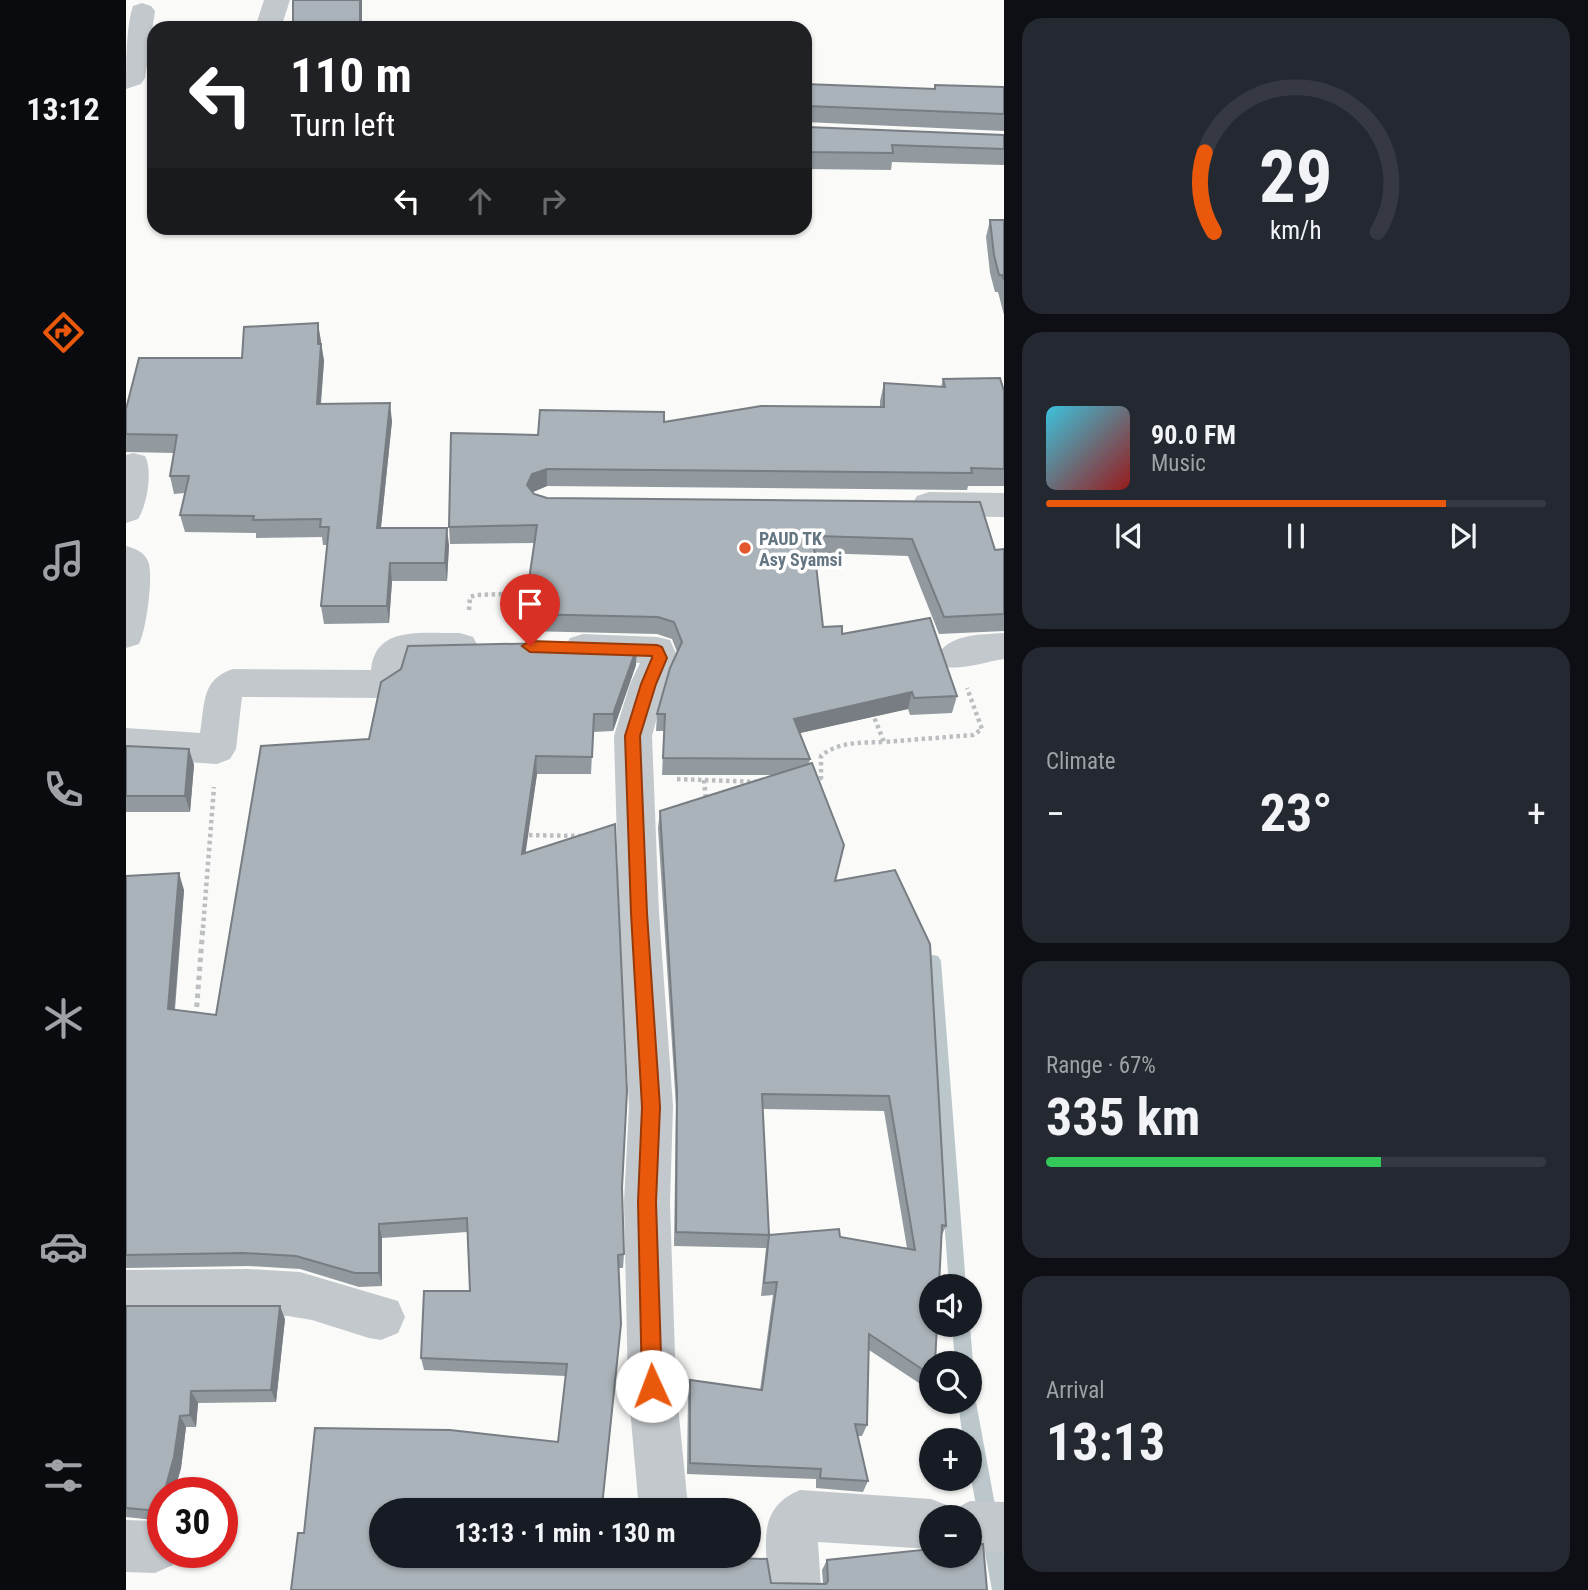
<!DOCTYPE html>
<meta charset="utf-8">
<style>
:root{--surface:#171b24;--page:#242831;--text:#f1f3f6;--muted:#9ea1a6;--line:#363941;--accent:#ea580c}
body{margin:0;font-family:"Roboto Condensed",sans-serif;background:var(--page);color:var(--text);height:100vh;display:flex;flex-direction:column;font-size:26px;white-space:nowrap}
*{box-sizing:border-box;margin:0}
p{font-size:23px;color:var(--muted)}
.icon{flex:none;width:38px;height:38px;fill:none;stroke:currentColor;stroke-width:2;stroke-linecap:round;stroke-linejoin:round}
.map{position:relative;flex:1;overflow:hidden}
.sheet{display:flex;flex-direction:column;gap:18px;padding:18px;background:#0d0f14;width:584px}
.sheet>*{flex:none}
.banner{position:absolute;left:21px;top:21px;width:665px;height:214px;border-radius:21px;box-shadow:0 2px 5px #0004;background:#202124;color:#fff;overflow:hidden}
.controls{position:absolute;left:793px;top:1274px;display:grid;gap:14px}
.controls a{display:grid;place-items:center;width:63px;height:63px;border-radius:50%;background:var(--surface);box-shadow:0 2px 5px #0004;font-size:35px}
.speed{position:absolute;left:21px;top:1477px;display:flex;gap:14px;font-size:35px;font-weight:700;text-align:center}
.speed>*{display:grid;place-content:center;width:91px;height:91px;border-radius:50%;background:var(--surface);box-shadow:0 2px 5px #0004;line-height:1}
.speed .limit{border:10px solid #d22;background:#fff;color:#111}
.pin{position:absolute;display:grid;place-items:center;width:60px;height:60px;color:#fff;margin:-72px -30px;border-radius:50% 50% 50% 0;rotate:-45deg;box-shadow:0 0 7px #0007}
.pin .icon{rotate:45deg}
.me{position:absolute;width:77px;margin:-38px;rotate:358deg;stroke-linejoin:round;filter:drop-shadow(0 0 5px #0008)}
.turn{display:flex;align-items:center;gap:24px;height:147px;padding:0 28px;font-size:32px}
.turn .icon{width:91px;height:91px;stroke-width:2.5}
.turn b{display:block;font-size:49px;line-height:60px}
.lanes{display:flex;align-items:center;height:66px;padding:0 28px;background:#0003;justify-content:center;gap:35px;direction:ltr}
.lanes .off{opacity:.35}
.big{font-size:52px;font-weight:700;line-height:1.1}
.sheet .card{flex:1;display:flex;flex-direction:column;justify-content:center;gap:10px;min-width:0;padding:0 24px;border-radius:21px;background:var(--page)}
.sheet .dial{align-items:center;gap:0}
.dial svg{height:182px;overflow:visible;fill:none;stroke:var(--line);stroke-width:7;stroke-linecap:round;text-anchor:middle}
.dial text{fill:var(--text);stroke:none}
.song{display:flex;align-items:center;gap:21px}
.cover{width:84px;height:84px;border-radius:10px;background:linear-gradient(135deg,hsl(190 70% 55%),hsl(0 70% 35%))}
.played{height:7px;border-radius:4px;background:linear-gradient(90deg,var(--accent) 80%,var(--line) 80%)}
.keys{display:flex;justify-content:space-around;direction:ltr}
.heat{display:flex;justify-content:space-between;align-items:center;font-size:38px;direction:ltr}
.charge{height:10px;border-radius:5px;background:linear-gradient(90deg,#34c759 67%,var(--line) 0)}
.trip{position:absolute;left:243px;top:1498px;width:392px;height:70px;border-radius:35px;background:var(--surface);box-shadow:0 2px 5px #0004;font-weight:700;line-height:70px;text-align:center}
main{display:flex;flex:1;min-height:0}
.dock{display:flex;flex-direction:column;width:126px;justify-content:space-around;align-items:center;background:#090b0e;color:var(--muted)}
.dock .icon{width:49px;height:49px}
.dock .current{color:var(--accent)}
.dock b{font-size:32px;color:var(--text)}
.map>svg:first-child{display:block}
</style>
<main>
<nav class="dock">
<b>13:12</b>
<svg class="icon current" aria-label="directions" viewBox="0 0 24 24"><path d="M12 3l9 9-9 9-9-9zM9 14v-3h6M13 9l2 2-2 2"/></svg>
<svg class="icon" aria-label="music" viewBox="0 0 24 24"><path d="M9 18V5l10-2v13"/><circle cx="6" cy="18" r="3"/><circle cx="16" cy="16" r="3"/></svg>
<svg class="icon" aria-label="phone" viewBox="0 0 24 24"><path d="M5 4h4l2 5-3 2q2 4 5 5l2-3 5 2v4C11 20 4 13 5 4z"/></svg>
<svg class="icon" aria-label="climate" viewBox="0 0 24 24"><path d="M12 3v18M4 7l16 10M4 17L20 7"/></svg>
<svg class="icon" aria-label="car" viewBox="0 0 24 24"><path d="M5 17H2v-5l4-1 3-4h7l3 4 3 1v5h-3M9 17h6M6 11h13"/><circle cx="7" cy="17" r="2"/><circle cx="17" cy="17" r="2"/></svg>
<svg class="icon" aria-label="filters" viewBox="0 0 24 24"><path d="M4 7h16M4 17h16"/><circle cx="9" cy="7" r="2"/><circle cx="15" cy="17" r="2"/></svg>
</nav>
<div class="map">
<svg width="878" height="1590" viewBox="0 0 878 1590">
<rect width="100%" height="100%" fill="#fafaf8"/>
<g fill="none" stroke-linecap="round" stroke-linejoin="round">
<g fill="#bbc7cb" fill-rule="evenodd">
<path d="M807 955 812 956 815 961 840 1286H823L799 961 802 956Z"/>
<path d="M826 1325H844L847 1363 844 1369V1363H829Z"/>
<path d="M844 1394 847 1396 850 1402 878 1554V1590H866L844 1473V1440H837L832 1402H844Z"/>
</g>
<g stroke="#bbbfc2" stroke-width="4.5" stroke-dasharray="3.5 3.5" stroke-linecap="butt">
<path d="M343 610 344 597 350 595 406 593"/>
<path d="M746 712 758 742 847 735 856 729 841 688"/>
<path d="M551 779 633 782"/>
<path d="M578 780 580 800"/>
<path d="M687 781 695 778V756C713 741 736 743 758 742"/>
<path d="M396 835 457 836"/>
<path d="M77 928 88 787"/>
</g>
<g stroke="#bbbfc2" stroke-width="5" stroke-dasharray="4.5 4.5" stroke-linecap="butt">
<path d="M70 1016 77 926"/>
<path d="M586 1509 602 1510"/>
</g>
<g fill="#c3c8cc" fill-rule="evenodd">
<path d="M138 0H164L155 28H129Z"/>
<path d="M16 3 25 6 29 11 19 78 15 84 0 89C0 65 0 26 7 6Z"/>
<path d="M7 453 19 456C27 471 21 505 12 519L0 523V455Z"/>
<path d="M803 492 878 493V517L803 516 791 512 786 504 791 496Z"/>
<path d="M0 546C10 549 17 551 22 561 28 576 20 631 13 644L0 648Z"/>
<path d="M334 633 347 637 352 646 347 655 334 659 282 662C280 684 276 691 255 698L116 697 110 749 104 759 91 764 0 758V728L74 733C79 704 75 679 107 669L245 670C249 624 299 634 334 633Z"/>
<path d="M878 633V659C858 662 834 671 816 666L811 656C824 633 854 635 878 633Z"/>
<path d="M457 634 531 637 544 640 552 658 540 684 526 736 533 913 547 1106 544 1202 550 1386 562 1506 561 1510H513L502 1386 498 1202 503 1106 493 913 488 736 504 684 514 663 457 660 444 656 439 647 444 638Z"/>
<path d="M122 1269 174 1272 272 1301 279 1317 272 1333 255 1340 243 1338 186 1320 162 1316H0V1270Z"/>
<path d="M674 1490 805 1499 823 1506 825 1511 844 1501 878 1502V1552L844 1551V1517H805V1549L692 1542 695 1590H643C641 1549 628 1509 674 1490Z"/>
<path d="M0 1520 29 1521 37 1525V1552H52L47 1565 29 1573 0 1572Z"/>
</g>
</g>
<g fill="#929a9f" fill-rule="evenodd">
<path d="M679 84 808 89 809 85 878 87V131L679 122Z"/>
<path d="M679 125 681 127 878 149V165L766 162 765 170 679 169Z"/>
<path d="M864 220H878V315L872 292H869L864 273 860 237Z"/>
<path d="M195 341 198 361 195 404 266 421 255 528 323 545 321 581H266L263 623 198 624 195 606 201 545H197L196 537 130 538V533L59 532 54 515 59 493 48 494 44 476 48 453 0 452V409L116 358Z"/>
<path d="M817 379 878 391V486H842L841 490 421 486 407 492 408 494 421 498 854 502 869 550 878 549V631L813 634 782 556 692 553 690 565 697 627 716 634 831 696 826 713 784 715 782 709 674 733 684 759 683 764 709 881 820 1226 815 1237 805 1363V1384L802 1389 743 1350 741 1425 736 1436H732L742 1481 737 1492 690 1488V1479L561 1474 562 1392 564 1380 634 1390 647 1295 635 1296 640 1248 548 1246 550 1106 532 828 534 811 647 775H536L538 731H530L531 714 551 652 546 639 531 634 399 631 398 614 408 543 324 544 323 527 412 435 538 422 754 407V401L758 383 815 387ZM637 1109 758 1111 781 1248 714 1237 643 1235Z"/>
<path d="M510 665 487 731 467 732 465 774H411L399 852 496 1188 498 1254 497 1268H493L494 1337 476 1510H256V1556L645 1583H697L696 1570 701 1560 861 1590H165L178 1533 432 1442 440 1376 298 1370 295 1358 344 1291 341 1232 256 1238V1286L233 1287 174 1269 122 1266 0 1268V876L58 890 49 1010 90 1015 243 739Z"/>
<path d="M0 746 63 749 68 765 64 812H0Z"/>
<path d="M0 1306 159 1319 150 1402 72 1403 70 1427H60L55 1468 48 1493H37V1521L0 1517Z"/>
</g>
<g fill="#777d82">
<rect x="234" y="0" width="2" height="28"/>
<path d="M192 323 195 341V350V344L198 361 193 422 191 404Z"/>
<path d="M264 403 266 421 253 545 251 528Z"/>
<path d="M421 469V486L407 492 401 485 406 474Z"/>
<path d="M321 528 323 545 321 581 319 563Z"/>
<path d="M264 563 266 581 263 623 261 606Z"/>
<path d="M511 647 510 665 487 731V714Z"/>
<path d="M786 692 782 709 665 735 668 719Z"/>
<path d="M63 749 68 765 64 812 59 796Z"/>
<path d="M410 756 411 774 397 871 396 854Z"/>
<path d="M53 873 58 890 47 1025 42 1009Z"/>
<path d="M253 1224 256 1238V1286L253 1273Z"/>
<path d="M154 1306 159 1319 150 1402 145 1390Z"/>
<path d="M65 1391 72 1403 70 1427 64 1415Z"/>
<path d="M54 1416 60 1427 55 1468 48 1493H38Z"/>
<path d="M37 1497V1517L33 1511Z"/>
</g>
<g fill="#aab3b9" stroke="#777d82" stroke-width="2" fill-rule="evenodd">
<rect x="167" y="0" width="67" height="28"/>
<path d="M679 84 809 89V85L878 87V114L681 106 679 108Z"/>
<path d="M679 125 681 127 878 135V149L766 145 767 153 679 152Z"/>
<path d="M864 220H878V280L876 275H873L868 255Z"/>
<path d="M192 323V344H195L191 404 264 403 251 528H321L319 563H264L261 606H195L203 527H194L195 519 127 520 128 516 54 515 63 476H44L51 435 0 434V409L13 358H116L118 327Z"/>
<path d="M874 378 878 391V469L845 468 846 473 421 469 406 474 401 485 408 494 421 498 854 502 869 550 878 549V614L818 617 786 539 692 536 693 547H688L697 627 716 626V634L804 618 831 696 788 698 786 692 668 719 684 759 537 758 539 714H531L544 668 556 642 548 622 532 617 398 614 411 525 323 527 325 433 412 435 414 410 538 412V422L635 406 758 407V383L819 387 817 379Z"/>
<path d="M425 643 511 647 487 714H468L466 757 410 756 396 854 489 824 501 1091 496 1188 498 1254 492 1255 495 1324 476 1506 422 1510H256V1556H538L641 1559 645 1583 700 1584 702 1581 701 1560 805 1549V1556H844V1545L857 1544 861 1590H165L172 1533H178L189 1428 324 1430 432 1442 441 1364 295 1358 298 1291H344L341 1218 253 1224V1273H229L170 1256 117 1253 0 1255V876L53 873 42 1009 90 1015 135 746 243 739 255 682 275 669 282 646Z"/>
<path d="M0 746 63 749 59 796H0Z"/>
<path d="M686 763 718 845 709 881 769 870 804 944 820 1226 816 1225 813 1286H805V1325H811L809 1363H805V1375L743 1334 741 1425 729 1424 742 1481 694 1478 695 1469 564 1463V1380L636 1390 651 1282 638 1283 643 1235 550 1232 551 1091 534 811ZM636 1094 763 1096 789 1250 714 1237 713 1229 643 1235Z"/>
<path d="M0 1306H154L145 1390 65 1391 64 1415 54 1416 48 1457 38 1493H37V1497L33 1511 0 1508Z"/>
</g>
<path fill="#ea580c" stroke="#983908" stroke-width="2" d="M404 641 531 645 536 647 541 658 530 684 514 736 521 913 534 1107 530 1202 536 1386 533 1393 526 1396 519 1393 516 1386 512 1202 516 1107 505 913 499 736 515 684 526 658V656L404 652 396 646Z"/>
<circle fill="#e4572e" stroke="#fff" stroke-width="2.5" cx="619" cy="548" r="7"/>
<g text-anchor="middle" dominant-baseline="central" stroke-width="7" stroke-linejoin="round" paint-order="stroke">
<g font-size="18" font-weight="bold" fill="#657683" stroke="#fff" text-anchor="start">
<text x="633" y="538">PAUD TK<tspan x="633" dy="21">Asy Syamsi</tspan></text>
</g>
</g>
</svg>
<div class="controls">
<a><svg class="icon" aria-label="sound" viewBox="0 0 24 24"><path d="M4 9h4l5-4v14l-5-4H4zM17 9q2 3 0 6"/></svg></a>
<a><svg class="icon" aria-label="search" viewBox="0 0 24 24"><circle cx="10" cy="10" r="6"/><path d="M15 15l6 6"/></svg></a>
<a>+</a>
<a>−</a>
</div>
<div class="speed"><div class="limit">30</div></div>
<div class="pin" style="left:404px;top:646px;background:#d93025"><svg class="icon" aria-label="arrive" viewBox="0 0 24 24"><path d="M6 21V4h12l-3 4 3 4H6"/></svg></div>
<svg class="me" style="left:526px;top:1386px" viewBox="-20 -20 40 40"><circle r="19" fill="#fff"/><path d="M0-13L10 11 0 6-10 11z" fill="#ea580c"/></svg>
<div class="trip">13:13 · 1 min · 130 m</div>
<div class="banner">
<div class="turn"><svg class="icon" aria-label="left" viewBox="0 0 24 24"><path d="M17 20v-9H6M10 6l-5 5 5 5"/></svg><div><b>110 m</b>Turn left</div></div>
<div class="lanes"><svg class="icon" aria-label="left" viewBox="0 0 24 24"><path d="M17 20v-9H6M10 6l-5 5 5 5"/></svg><svg class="icon off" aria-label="ahead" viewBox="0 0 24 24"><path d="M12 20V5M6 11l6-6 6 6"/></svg><svg class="icon off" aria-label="right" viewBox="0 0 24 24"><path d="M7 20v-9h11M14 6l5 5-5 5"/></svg></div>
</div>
</div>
<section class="sheet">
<div class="card dial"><svg viewBox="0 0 100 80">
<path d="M14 69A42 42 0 1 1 86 69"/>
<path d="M14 69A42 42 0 0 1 10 34" stroke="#ea580c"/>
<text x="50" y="56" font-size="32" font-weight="700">29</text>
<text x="50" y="72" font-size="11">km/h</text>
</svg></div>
<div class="card">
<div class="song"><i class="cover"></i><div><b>90.0 FM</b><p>Music</p></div></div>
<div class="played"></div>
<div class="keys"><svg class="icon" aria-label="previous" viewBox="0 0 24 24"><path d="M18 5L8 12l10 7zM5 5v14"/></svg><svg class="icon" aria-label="pause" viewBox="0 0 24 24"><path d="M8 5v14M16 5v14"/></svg><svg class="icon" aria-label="next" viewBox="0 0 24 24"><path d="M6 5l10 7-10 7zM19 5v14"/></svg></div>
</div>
<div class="card"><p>Climate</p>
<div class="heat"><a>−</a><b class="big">23°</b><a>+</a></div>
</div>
<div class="card"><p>Range · 67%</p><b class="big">335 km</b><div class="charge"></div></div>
<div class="card"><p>Arrival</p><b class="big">13:13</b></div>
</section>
</main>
